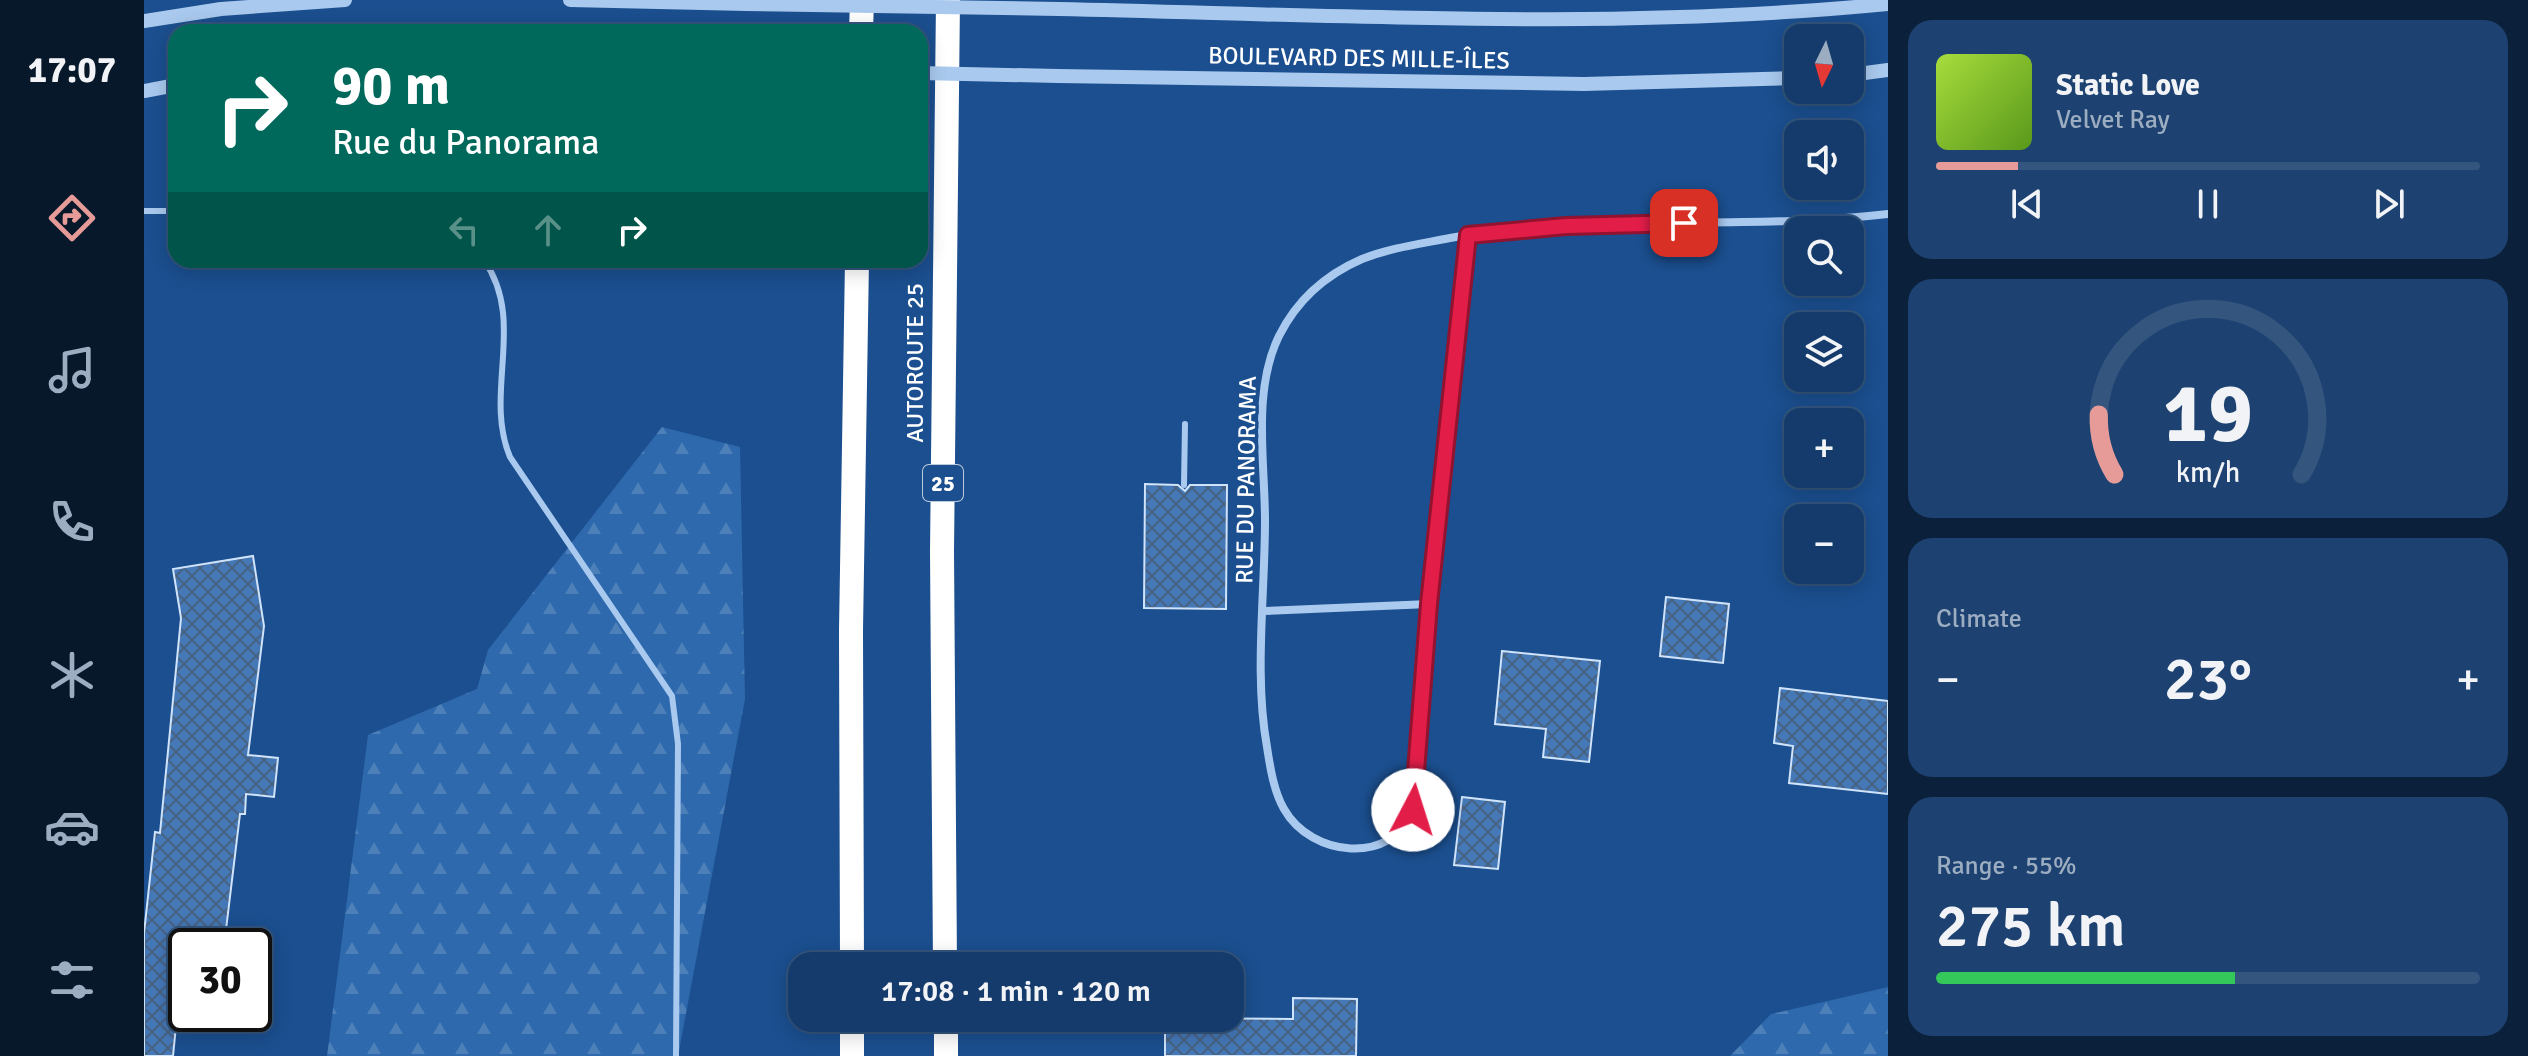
<!DOCTYPE html>
<meta charset="utf-8">
<style>
:root{--surface:#143b6b;--page:#1d4271;--text:#f1f3f6;--muted:#9dadc1;--line:#33557e;--accent:#e69b98}
body{margin:0;font-family:Signika,sans-serif;background:var(--page);color:var(--text);height:100vh;display:flex;flex-direction:column;font-size:30px;white-space:nowrap}
*{box-sizing:border-box;margin:0}
p{font-size:26px;color:var(--muted)}
.icon{flex:none;width:44px;height:44px;fill:none;stroke:currentColor;stroke-width:2;stroke-linecap:round;stroke-linejoin:round}
.map{position:relative;flex:1;overflow:hidden}
.drawer{display:flex;flex-direction:column;gap:20px;padding:20px;background:#0b203b;width:640px}
.drawer>*{flex:none}
.guide{position:absolute;left:24px;top:24px;width:760px;height:244px;border-radius:24px;box-shadow:0 4px 20px #0003,0 0 0 2px var(--line);background:#00695c;color:#fff;overflow:hidden}
.needle{width:52px;rotate:185deg}
.tools{position:absolute;left:1640px;top:24px;display:grid;gap:16px}
.tools a{display:grid;place-items:center;width:80px;height:80px;border-radius:16px;background:var(--surface);box-shadow:0 4px 20px #0003,0 0 0 2px var(--line);font-size:40px}
.speed{position:absolute;left:24px;top:928px;display:flex;gap:16px;font-size:40px;font-weight:700;text-align:center}
.speed>*{display:grid;place-content:center;width:104px;height:104px;border-radius:50%;background:var(--surface);box-shadow:0 4px 20px #0003,0 0 0 2px var(--line);line-height:1}
.speed .limit{border:4px solid #111;border-radius:12px;background:#fff;color:#111}
.pin{position:absolute;display:grid;place-items:center;width:68px;height:68px;color:#fff;margin:-34px;border-radius:16px;box-shadow:0 4px 12px #0006}
.me{position:absolute;width:88px;margin:-44px;rotate:5deg;stroke-linejoin:round;filter:drop-shadow(0 0 6px #0008)}
.turn{display:flex;align-items:center;gap:28px;height:168px;padding:0 32px;font-size:36px}
.turn .icon{width:104px;height:104px;stroke-width:2.5}
.turn b{display:block;font-size:56px;line-height:68px}
.lanes{display:flex;align-items:center;height:76px;padding:0 32px;background:#0003;justify-content:center;gap:40px;direction:ltr}
.lanes .off{opacity:.35}
.big{font-size:60px;font-weight:600;line-height:1.1}
.drawer .card{flex:1;display:flex;flex-direction:column;justify-content:center;gap:12px;min-width:0;padding:0 28px;border-radius:24px;background:var(--page)}
.drawer .dial{align-items:center;gap:0}
.dial svg{height:208px;overflow:visible;fill:none;stroke:var(--line);stroke-width:7;stroke-linecap:round;text-anchor:middle}
.dial text{fill:var(--text);stroke:none}
.song{display:flex;align-items:center;gap:24px}
.cover{width:96px;height:96px;border-radius:12px;background:linear-gradient(135deg,hsl(80 70% 55%),hsl(90 70% 35%))}
.played{height:8px;border-radius:4px;background:linear-gradient(90deg,var(--accent) 15%,var(--line) 15%)}
.keys{display:flex;justify-content:space-around;direction:ltr}
.heat{display:flex;justify-content:space-between;align-items:center;font-size:44px;direction:ltr}
.charge{height:12px;border-radius:6px;background:linear-gradient(90deg,#34c759 55%,var(--line) 0)}
.trip{position:absolute;left:644px;top:952px;width:456px;height:80px;border-radius:24px;background:var(--surface);box-shadow:0 4px 20px #0003,0 0 0 2px var(--line);font-weight:600;line-height:80px;text-align:center}
main{display:flex;flex:1;min-height:0}
.tabs{display:flex;flex-direction:column;width:144px;justify-content:space-around;align-items:center;background:#08182b;color:var(--muted)}
.tabs .icon{width:56px;height:56px}
.tabs .on{color:var(--accent)}
.tabs b{font-size:36px;color:var(--text)}
.map>svg:first-child{display:block}
</style>
<main>
<nav class="tabs">
<b>17:07</b>
<svg class="icon on" aria-label="directions" viewBox="0 0 24 24"><path d="M12 3l9 9-9 9-9-9zM9 14v-3h6M13 9l2 2-2 2"/></svg>
<svg class="icon" aria-label="music" viewBox="0 0 24 24"><path d="M9 18V5l10-2v13"/><circle cx="6" cy="18" r="3"/><circle cx="16" cy="16" r="3"/></svg>
<svg class="icon" aria-label="phone" viewBox="0 0 24 24"><path d="M5 4h4l2 5-3 2q2 4 5 5l2-3 5 2v4C11 20 4 13 5 4z"/></svg>
<svg class="icon" aria-label="climate" viewBox="0 0 24 24"><path d="M12 3v18M4 7l16 10M4 17L20 7"/></svg>
<svg class="icon" aria-label="car" viewBox="0 0 24 24"><path d="M5 17H2v-5l4-1 3-4h7l3 4 3 1v5h-3M9 17h6M6 11h13"/><circle cx="7" cy="17" r="2"/><circle cx="17" cy="17" r="2"/></svg>
<svg class="icon" aria-label="filters" viewBox="0 0 24 24"><path d="M4 7h16M4 17h16"/><circle cx="9" cy="7" r="2"/><circle cx="15" cy="17" r="2"/></svg>
</nav>
<div class="map">
<svg width="1744" height="1056" viewBox="0 0 1744 1056">
<defs>
<pattern id="forest-firs" width="22" height="20" patternUnits="userSpaceOnUse" patternTransform="scale(2)"><rect width="22" height="20" fill="#2e69ad"/><path d="M5 1l3.5 6h-7zM16 11l3.5 6h-7z" fill="#4d80b9"/></pattern>
<pattern id="building-cross-hatch" width="8" height="8" patternUnits="userSpaceOnUse" patternTransform="scale(2)"><rect width="8" height="8" fill="#4478b7"/><path d="M0 0l8 8M0 8l8-8" fill="none" stroke="#486282"/></pattern>
</defs>
<rect width="100%" height="100%" fill="#1b4f8f"/>
<g fill="url(#forest-firs)">
<path d="M518 427 596 447 601 699 534 1056H183L224 735 333 689 344 650Z"/>
<path d="M1744 987V1056H1586L1627 1014Z"/>
</g>
<g fill="url(#building-cross-hatch)" stroke="#cfe3fa" stroke-width="2">
<path d="M1001 484 1034 485 1041 491 1046 485H1083L1082 609 1000 608Z"/>
<path d="M109 556 120 626 104 755 134 758 130 797 102 794 101 814H96L80 946H42V987L36 986 29 1056H0V933L11 832 16 833 37 618 29 569Z"/>
<path d="M1522 597 1585 604 1579 663 1516 656Z"/>
<path d="M1358 651 1456 661 1445 762 1399 757 1402 729 1351 724Z"/>
<path d="M1636 688 1744 701V794L1645 783 1649 746 1630 743Z"/>
<path d="M1318 797 1361 802 1354 869 1310 865Z"/>
<path d="M1149 998 1213 999 1212 1056H1021V1018L1149 1019Z"/>
</g>
<g fill="none" stroke-linecap="round" stroke-linejoin="round">
<g stroke="#a9c9ee" stroke-width="6">
<path d="M0 211H32"/>
<path d="M340 260C383 322 339 392 366 457L528 696 534 744 532 1056"/>
<path d="M1040 485 1041 424"/>
</g>
<g stroke="#a9c9ee" stroke-width="8">
<path d="M1324 235 1285 604 1269 810C1248 866 1167 857 1140 809 1130 792 1126 767 1123 747 1110 676 1121 594 1121 521 1121 462 1108 391 1135 336 1153 300 1181 275 1218 259 1246 248 1276 244 1306 238 1450 212 1599 231 1744 214"/>
<path d="M1120 611 1285 604"/>
</g>
<g stroke="#a9c9ee" stroke-width="14">
<path d="M426 0 602 4"/>
<path d="M915 9C1189 15 1471 31 1744 4"/>
<path d="M0 21 77 9 201 0"/>
<path d="M1706 75 1744 70"/>
<path d="M914 76 1440 84 1654 78"/>
<path d="M0 91 32 85"/>
</g>
<g stroke="#fff" stroke-width="24">
<path d="M717 32 718 0"/>
<path d="M708 966 707 631 713 260"/>
<path d="M801 966 798 551 804 0"/>
<path d="M708 1018V1056"/>
<path d="M802 1018V1056"/>
</g>
<g stroke="#a9c9ee" stroke-width="14">
<path d="M602 4 915 9"/>
<path d="M776 73 914 76"/>
</g>
</g>
<g fill="none" stroke-linecap="round" stroke-linejoin="round">
<defs>
<path id="route" d="M1269 810 1285 604 1324 235 1422 226 1540 223"/>
</defs>
<use href="#route" stroke="#92132f" stroke-width="20"/>
<use href="#route" stroke="#e11d48" stroke-width="14"/>
</g>
<g text-anchor="middle" dominant-baseline="central" stroke-width="7" stroke-linejoin="round" paint-order="stroke">
<rect fill="#1b4f8f" stroke="#bbcadd" stroke-width="2" x="779" y="465" width="40" height="36" rx="6"/>
<g font-size="22" font-weight="bold" fill="#fff">
<text x="799" y="483">25</text>
</g>
<g font-size="24" fill="#fff" stroke="#1b4f8f">
<text transform="translate(1215 58) rotate(1)">BOULEVARD DES MILLE-ÎLES</text>
<text transform="translate(771 363) rotate(-90)">AUTOROUTE 25</text>
<text transform="translate(1102 480) rotate(-89)">RUE DU PANORAMA</text>
</g>
</g>
</svg>
<div class="tools">
<a><svg class="needle" viewBox="-14 -14 28 28"><path d="M0-13l5 13h-10z" fill="#e53935"/><path d="M0 13l5-13h-10z" fill="#9dadc1"/></svg></a>
<a><svg class="icon" aria-label="sound" viewBox="0 0 24 24"><path d="M4 9h4l5-4v14l-5-4H4zM17 9q2 3 0 6"/></svg></a>
<a><svg class="icon" aria-label="search" viewBox="0 0 24 24"><circle cx="10" cy="10" r="6"/><path d="M15 15l6 6"/></svg></a>
<a><svg class="icon" aria-label="layers" viewBox="0 0 24 24"><path d="M12 4l9 5-9 5-9-5zM3 14l9 5 9-5"/></svg></a>
<a>+</a>
<a>−</a>
</div>
<div class="speed"><div class="limit">30</div></div>
<div class="pin" style="left:1540px;top:223px;background:#d93025"><svg class="icon" aria-label="arrive" viewBox="0 0 24 24"><path d="M6 21V4h12l-3 4 3 4H6"/></svg></div>
<svg class="me" style="left:1269px;top:810px" viewBox="-20 -20 40 40"><circle r="19" fill="#fff"/><path d="M0-13L10 11 0 6-10 11z" fill="#e11d48"/></svg>
<div class="trip">17:08 · 1 min · 120 m</div>
<div class="guide">
<div class="turn"><svg class="icon" aria-label="right" viewBox="0 0 24 24"><path d="M7 20v-9h11M14 6l5 5-5 5"/></svg><div><b>90 m</b>Rue du Panorama</div></div>
<div class="lanes"><svg class="icon off" aria-label="left" viewBox="0 0 24 24"><path d="M17 20v-9H6M10 6l-5 5 5 5"/></svg><svg class="icon off" aria-label="ahead" viewBox="0 0 24 24"><path d="M12 20V5M6 11l6-6 6 6"/></svg><svg class="icon" aria-label="right" viewBox="0 0 24 24"><path d="M7 20v-9h11M14 6l5 5-5 5"/></svg></div>
</div>
</div>
<section class="drawer">
<div class="card">
<div class="song"><i class="cover"></i><div><b>Static Love</b><p>Velvet Ray</p></div></div>
<div class="played"></div>
<div class="keys"><svg class="icon" aria-label="previous" viewBox="0 0 24 24"><path d="M18 5L8 12l10 7zM5 5v14"/></svg><svg class="icon" aria-label="pause" viewBox="0 0 24 24"><path d="M8 5v14M16 5v14"/></svg><svg class="icon" aria-label="next" viewBox="0 0 24 24"><path d="M6 5l10 7-10 7zM19 5v14"/></svg></div>
</div>
<div class="card dial"><svg viewBox="0 0 100 80">
<path d="M14 69A42 42 0 1 1 86 69"/>
<path d="M14 69A42 42 0 0 1 8 46" stroke="#e69b98"/>
<text x="50" y="56" font-size="32" font-weight="700">19</text>
<text x="50" y="72" font-size="11">km/h</text>
</svg></div>
<div class="card"><p>Climate</p>
<div class="heat"><a>−</a><b class="big">23°</b><a>+</a></div>
</div>
<div class="card"><p>Range · 55%</p><b class="big">275 km</b><div class="charge"></div></div>
</section>
</main>
